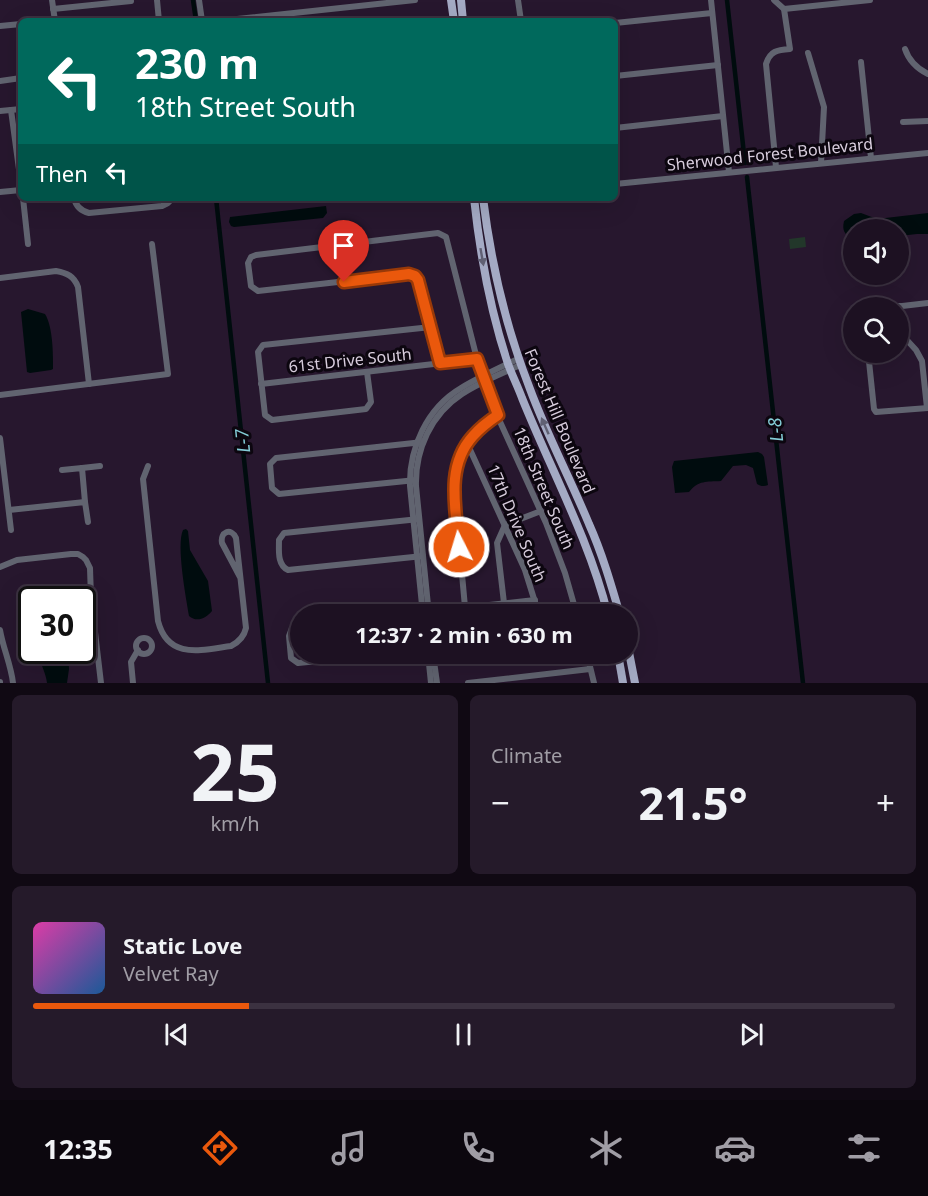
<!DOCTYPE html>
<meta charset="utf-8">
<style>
:root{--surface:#1d1122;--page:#251a2a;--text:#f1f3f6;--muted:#a09da5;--line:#3b3140;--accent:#ea580c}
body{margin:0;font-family:"Noto Sans",sans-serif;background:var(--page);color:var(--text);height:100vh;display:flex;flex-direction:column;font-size:22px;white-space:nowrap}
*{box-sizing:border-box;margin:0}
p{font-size:20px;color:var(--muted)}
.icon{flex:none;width:33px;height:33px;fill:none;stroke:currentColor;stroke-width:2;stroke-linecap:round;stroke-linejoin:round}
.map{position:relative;height:683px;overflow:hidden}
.sheet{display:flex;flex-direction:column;gap:12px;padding:12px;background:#100913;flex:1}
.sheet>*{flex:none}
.banner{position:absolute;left:18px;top:18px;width:600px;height:183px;border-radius:9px;box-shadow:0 6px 24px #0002,0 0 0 2px var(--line);background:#00695c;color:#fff;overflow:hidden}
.controls{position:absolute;left:843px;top:219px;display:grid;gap:12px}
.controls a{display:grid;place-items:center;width:66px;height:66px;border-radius:50%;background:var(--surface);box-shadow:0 6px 24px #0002,0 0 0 2px var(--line);font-size:30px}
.speed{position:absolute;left:18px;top:586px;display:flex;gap:12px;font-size:30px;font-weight:700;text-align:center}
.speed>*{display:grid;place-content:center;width:78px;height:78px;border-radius:50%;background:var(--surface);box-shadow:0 6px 24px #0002,0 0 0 2px var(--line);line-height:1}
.speed .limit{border:3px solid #111;border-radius:9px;background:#fff;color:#111}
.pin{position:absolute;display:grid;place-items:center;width:51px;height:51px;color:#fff;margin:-62px -26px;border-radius:50% 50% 50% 0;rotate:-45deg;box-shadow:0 0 6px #0007}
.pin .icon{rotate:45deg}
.me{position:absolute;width:66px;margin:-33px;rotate:355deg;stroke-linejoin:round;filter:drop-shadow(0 0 4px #0008)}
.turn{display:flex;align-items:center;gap:21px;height:126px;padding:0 18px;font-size:27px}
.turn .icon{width:78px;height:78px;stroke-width:2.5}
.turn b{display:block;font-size:42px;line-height:51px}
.then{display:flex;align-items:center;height:57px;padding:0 18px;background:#0003;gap:12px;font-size:22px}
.big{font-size:45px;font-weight:700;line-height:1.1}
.sheet .widget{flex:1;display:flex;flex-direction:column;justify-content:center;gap:9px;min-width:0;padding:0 21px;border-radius:9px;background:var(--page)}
.sheet .dial{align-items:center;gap:0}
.dial b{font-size:78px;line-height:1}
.song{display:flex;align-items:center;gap:18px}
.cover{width:72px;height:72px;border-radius:9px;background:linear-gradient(135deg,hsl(320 70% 55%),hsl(210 70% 35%))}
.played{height:6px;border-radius:3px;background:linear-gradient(90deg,var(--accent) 25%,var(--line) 25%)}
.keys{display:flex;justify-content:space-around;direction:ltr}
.heat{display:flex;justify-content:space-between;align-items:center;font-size:33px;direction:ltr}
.sheet .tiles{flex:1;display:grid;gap:12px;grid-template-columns:1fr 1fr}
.widget:last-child{grid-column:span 2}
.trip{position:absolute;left:290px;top:604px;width:348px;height:60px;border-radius:30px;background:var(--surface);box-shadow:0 6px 24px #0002,0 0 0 2px var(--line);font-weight:700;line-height:60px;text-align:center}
.tab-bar{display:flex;height:96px;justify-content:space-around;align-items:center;background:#0c070e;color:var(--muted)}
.tab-bar .icon{width:42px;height:42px}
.tab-bar .current{color:var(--accent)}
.tab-bar b{font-size:27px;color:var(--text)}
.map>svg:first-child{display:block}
</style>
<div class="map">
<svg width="928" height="683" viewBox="0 0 928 683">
<rect width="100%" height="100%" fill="#27172e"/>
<path fill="#22372a" d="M805 237 806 247 790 249 789 239Z"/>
<g fill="#000c0e">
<path d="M326 206 327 213 323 218 234 227 231 226 229 222 230 217Z"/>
<path d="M861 213 877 219 928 213V234H917L899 236 898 230H854L853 238C844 235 842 230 844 221L854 214Z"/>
<path d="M28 309 45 314C53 327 53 354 53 369L51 370 30 373 27 372 21 312Z"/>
<path d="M758 452 762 454 764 457 768 485C764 487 760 486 757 484L753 468 746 465 733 466 721 481C706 482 699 480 689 492L675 493 672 467 674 461Z"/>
<path d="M186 529 188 531 190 550 208 581 212 611C206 618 197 623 189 616 186 597 176 545 183 530Z"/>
<path d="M38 651H68L69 669 67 683H47C46 672 39 662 38 651Z"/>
</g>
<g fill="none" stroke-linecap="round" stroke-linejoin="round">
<g stroke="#000c0e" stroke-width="4.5">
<path d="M193 0 196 21"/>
<path d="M727 0 745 163"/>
<path d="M747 177 803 683"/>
<path d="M216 198 268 683"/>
</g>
<g stroke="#616470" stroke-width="6">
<path d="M52 0 55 21"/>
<path d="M157 0 159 21"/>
<path d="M199 0 202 21"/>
<path d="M518 0 521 21"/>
<path d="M711 0 729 172"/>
<path d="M774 0 784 9 790 49C777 50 770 51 766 64L776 167"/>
<path d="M53 9 131 1"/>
<path d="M784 9 870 0"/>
<path d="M218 21 415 0"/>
<path d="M615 23 712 13"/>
<path d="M0 26 21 24"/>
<path d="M905 49C909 61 916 68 928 74"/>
<path d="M808 53 824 107 821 163"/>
<path d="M861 62 871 158"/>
<path d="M615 76 718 65"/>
<path d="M0 81 21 78"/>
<path d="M11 110 21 184"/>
<path d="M0 111 21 109"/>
<path d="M903 122 928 121"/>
<path d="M615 128 723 116"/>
<path d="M615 184 928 153"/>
<path d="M0 192 21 190"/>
<path d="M23 198 28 244"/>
<path d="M74 198C76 207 81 211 89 213L162 206 168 203 173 198"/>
<path d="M0 278 56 271C67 273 74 276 78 287L89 384"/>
<path d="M900 306 905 338 916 350 922 361 927 408"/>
<path d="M885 308 928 303"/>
<path d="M868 352 874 409 876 412 928 408"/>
<path d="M440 363 419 280 415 276 409 274 258 291 251 286 248 263 251 257 256 255 438 233 446 237 477 359 497 415 546 523 565 573 577 615"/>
<path d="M367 372 371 402 366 409 272 420 265 415 258 352 263 345 431 327"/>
<path d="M261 384 477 359"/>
<path d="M0 395 168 374 152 244"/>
<path d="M0 438 11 530"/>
<path d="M467 443 525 570 539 615"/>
<path d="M148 466 143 479 158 621C168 660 201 650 231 646 239 642 244 637 246 628L236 538C231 527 220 532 222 543L240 577"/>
<path d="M82 468 100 466"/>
<path d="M62 470 82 468 85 502"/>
<path d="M416 480 279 494 272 488 270 464 276 458 423 442"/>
<path d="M9 510 85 502 88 522"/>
<path d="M419 519 284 533 279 540C279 550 277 565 288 570L423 556"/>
<path d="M0 567 17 560 71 554H78L83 557 86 560 90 568 91 598 101 683"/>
<path d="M504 603 497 543 505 525 541 511"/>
<path d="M465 607 454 487C455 452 471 435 497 415"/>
<path d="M396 615 535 600"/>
<path d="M423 615 410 486C409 448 427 408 461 388 479 377 499 368 518 359"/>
<path d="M429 615 416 486C415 450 431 414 462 394 480 382 501 374 520 365"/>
<path d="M300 626 292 628 289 636 291 658 298 663 388 654"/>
<path d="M0 630C3 648 11 665 13 683"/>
<circle cx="144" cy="646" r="8"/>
<path d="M428 654 431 683"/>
<path d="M433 654 437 683"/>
<path d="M587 654 594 683"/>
<path d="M0 682V683"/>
<path d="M133 683 131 662 138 650"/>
<path d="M468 683 590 669"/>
</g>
<g stroke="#a4aac4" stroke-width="8">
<path d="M451 0 454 21"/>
<path d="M461 0 463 21"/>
<path d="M474 198C480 254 490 310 508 364 512 375 518 387 522 398 551 470 589 539 608 615"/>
<path d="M483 198C491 263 506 328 530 389 547 435 570 478 589 524 602 553 611 584 620 615"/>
<path d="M627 642 635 683"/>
<path d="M618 654 623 683"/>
</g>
</g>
<defs><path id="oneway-solid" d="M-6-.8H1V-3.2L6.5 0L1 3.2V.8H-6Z" transform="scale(1.5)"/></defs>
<g fill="#606073">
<use href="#oneway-solid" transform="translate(482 257) rotate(80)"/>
<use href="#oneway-solid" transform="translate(545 426) rotate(-114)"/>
</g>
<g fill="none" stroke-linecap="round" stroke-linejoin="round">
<defs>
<path id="route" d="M344 282 409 274 415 276 418 280 440 363 477 359 498 415C489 421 480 428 473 436 445 467 456 509 459 547"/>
</defs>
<use href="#route" stroke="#983908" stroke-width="15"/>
<use href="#route" stroke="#ea580c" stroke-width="10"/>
</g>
<g text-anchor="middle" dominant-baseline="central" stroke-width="6" stroke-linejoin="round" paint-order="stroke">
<g font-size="16" fill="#d8cddd" stroke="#0c060f">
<text transform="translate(770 154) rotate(-6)">Sherwood Forest Boulevard</text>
<text transform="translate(350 360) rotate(-6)">61st Drive South</text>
<text transform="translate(560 421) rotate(67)">Forest Hill Boulevard</text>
<text transform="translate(544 488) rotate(67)">18th Street South</text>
<text transform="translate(517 523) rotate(67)">17th Drive South</text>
</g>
<g font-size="18" font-style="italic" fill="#84cdd7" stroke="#0c060f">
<text transform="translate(775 430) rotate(-96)">L-8</text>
<text transform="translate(242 441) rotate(-96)">L-7</text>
</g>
</g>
</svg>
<div class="controls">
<a><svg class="icon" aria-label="sound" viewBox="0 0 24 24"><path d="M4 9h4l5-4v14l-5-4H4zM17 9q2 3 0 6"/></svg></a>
<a><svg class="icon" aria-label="search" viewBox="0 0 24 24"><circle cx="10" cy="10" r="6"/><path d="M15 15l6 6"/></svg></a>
</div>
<div class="speed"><div class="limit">30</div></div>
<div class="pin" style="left:344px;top:282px;background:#d93025"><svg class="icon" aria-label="arrive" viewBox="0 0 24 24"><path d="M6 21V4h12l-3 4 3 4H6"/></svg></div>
<svg class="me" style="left:459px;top:547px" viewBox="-20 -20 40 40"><circle r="17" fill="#ea580c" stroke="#fff" stroke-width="3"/><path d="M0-11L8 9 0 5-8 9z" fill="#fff"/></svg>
<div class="trip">12:37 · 2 min · 630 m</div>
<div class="banner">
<div class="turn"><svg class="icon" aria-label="left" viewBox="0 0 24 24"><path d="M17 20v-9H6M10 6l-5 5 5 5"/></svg><div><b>230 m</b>18th Street South</div></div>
<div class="then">Then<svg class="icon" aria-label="left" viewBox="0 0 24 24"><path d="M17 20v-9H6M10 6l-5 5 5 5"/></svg></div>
</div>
</div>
<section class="sheet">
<div class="tiles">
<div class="widget dial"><b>25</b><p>km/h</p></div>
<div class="widget"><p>Climate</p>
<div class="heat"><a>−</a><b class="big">21.5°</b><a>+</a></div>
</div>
<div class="widget">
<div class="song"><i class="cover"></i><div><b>Static Love</b><p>Velvet Ray</p></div></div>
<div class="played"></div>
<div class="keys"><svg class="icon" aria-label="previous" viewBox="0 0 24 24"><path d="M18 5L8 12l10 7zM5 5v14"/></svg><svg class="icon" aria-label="pause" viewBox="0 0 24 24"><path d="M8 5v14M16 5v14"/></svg><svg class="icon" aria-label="next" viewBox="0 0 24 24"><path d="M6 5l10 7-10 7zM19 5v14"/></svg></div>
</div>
</div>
</section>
<nav class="tab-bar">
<b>12:35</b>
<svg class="icon current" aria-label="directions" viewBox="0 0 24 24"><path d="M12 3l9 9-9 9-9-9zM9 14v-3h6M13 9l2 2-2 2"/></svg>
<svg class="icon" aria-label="music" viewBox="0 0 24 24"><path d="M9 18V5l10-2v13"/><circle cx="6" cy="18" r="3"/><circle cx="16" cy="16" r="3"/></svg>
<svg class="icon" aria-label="phone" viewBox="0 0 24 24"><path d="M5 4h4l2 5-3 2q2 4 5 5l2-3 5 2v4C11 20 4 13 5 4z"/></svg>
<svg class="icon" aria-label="climate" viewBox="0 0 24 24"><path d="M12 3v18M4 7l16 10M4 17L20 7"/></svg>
<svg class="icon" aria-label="car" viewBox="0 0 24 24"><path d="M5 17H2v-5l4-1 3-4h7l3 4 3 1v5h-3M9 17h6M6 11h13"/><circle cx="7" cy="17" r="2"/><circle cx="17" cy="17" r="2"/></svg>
<svg class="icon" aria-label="filters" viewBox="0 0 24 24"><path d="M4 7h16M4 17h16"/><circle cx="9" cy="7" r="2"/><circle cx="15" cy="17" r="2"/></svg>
</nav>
